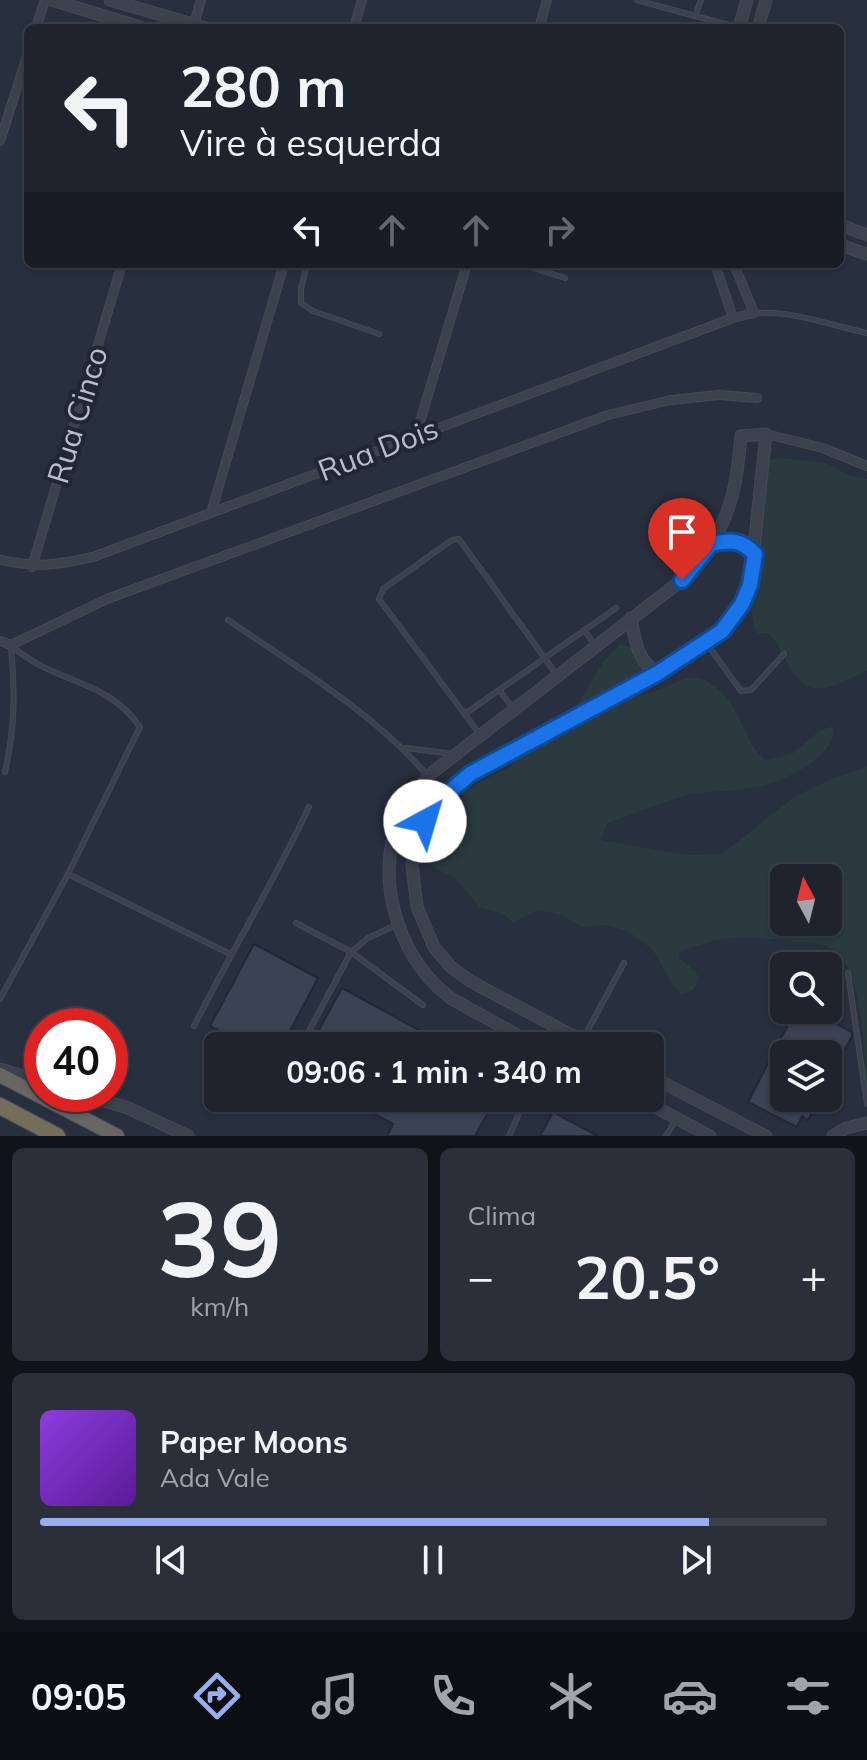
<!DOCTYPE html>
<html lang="pt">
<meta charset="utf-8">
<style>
:root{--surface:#1e232e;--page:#2b2f3a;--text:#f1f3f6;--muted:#a1a4aa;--line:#3c404a;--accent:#99aeee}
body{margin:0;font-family:Mulish,sans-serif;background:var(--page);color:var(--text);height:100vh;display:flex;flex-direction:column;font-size:30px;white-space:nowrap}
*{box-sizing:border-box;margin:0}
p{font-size:26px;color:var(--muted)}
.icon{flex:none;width:44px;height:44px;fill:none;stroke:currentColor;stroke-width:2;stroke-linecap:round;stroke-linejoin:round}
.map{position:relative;height:1136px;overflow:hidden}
.side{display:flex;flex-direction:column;gap:12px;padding:12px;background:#101319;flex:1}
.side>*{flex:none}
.hud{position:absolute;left:24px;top:24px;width:820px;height:244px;border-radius:12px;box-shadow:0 2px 6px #0004,0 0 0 2px var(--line);background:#1e232e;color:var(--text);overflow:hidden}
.needle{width:52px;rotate:353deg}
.fabs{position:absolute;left:770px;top:864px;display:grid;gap:16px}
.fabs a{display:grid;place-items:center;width:72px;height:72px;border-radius:12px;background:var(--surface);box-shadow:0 2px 6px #0004,0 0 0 2px var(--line);font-size:40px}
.speed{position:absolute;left:24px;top:1008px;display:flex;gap:16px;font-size:40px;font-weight:700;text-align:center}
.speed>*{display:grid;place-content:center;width:104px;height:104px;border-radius:50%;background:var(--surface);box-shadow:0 2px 6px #0004,0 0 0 2px var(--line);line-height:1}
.speed .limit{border:12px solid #d22;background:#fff;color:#111}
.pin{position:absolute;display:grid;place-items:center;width:68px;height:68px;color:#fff;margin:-82px -34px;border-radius:50% 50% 50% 0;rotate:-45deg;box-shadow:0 0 8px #0007}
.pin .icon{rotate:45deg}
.me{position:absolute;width:88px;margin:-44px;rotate:39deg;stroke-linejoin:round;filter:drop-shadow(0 0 6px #0008)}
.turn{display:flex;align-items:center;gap:28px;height:168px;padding:0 24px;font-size:36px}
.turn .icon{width:104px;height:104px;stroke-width:2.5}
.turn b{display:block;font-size:56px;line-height:68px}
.lanes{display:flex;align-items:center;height:76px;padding:0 24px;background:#0003;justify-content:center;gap:40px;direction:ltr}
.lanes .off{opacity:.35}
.big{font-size:60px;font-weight:700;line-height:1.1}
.side .card{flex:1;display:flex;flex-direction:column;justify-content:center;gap:12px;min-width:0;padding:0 28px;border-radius:12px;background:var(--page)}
.side .dial{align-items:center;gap:0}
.dial b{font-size:104px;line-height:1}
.song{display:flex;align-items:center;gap:24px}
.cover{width:96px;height:96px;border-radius:12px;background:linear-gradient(135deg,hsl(270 70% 55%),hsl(270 70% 35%))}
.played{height:8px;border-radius:4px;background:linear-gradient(90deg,var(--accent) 85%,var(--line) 85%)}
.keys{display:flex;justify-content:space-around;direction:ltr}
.heat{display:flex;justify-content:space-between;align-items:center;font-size:44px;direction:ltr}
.side .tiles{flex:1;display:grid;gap:12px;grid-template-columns:1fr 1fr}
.card:last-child{grid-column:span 2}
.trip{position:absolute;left:204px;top:1032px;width:460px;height:80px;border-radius:12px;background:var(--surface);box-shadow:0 2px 6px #0004,0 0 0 2px var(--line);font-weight:700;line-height:80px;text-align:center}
.tabs{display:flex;height:128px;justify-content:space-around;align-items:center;background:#0c0e12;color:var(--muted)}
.tabs .icon{width:56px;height:56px}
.tabs .on{color:var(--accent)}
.tabs b{font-size:36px;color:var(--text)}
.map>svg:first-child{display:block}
</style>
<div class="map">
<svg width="867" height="1136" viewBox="0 0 867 1136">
<rect width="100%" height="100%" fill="#282f3e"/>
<g fill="#2a3a3f" fill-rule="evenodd">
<path d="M782 458 827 463 848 475 867 479V671C827 688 809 705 785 659 780 649 776 640 767 633L758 634C740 609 760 499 764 465L772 459Z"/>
<path d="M620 644 630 647C645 668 645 673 636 696 655 694 671 682 689 678 699 676 705 680 712 685 744 706 741 742 766 760L792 754 819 731 833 726C839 757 782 782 757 787 733 792 707 790 683 796 657 804 633 815 607 823L601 840 687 855 722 854 794 797 829 780 867 767V1096C863 1059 866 974 834 950 821 941 795 942 780 940 741 935 715 937 679 953V957L696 972 699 979 694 989 682 995 674 987 653 950 629 932 606 925 583 927 563 916 543 911 535 912 513 922 502 913 480 908 456 879 433 867 426 855C440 805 465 786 511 767L523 744 573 712 603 662ZM784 878H828V922H784Z"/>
</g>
<g fill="#3b4254" stroke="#232836" stroke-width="2">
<path d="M254 944 318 978 282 1046H249L210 1026Z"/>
<path d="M828 972 840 979 836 986 844 990 829 1020 852 1032V1036L828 1082V1054H784V1098H819L808 1120 802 1116 797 1127 748 1102 796 1010H828Z"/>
<path d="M342 988 428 1035 421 1046H310Z"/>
<path d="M345 1098H496L475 1136H387L393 1124Z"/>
<path d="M553 1112 598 1136H540Z"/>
</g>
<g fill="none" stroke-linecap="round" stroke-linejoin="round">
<defs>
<g id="service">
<path d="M637 0 695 16 701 0"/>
<path d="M695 16 737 27"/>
<path d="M307 264 301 289V303L313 311 379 334"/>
<path d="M521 264 565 278"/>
<path d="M756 313C794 311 830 325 867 333"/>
<path d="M228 620C295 666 374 713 427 775"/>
<path d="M584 630 595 645"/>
<path d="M707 644 741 691 751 690 784 654"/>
<path d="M499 690 512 707"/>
<path d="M465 714 616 608"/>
<path d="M478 732 379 599 383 589 452 540 459 539 556 674"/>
<path d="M406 748 453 754"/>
<path d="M5 772C15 729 15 691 11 647"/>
<path d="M68 874 230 954"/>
<path d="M296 923 351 952 423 1005"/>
<path d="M848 973 867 1104"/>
<path d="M0 999 68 874 140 727C107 678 54 684 12 646"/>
<path d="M194 1026C231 952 274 882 309 807"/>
<path d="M583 1039 624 963"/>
<path d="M301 1046 351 952 368 938 398 924"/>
<path d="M509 1136 526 1098"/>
<path d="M666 1136 675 1121"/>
</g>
<g id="minor">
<path d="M193 27 201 0"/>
<path d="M36 28 45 0"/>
<path d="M354 28 362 0"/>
<path d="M539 28 547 0"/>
<path d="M0 141 28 53"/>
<path d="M715 264 733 318"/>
<path d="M766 434 823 448 867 466"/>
<path d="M416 435 467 264"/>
<path d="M211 513 284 264"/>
<path d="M0 560C38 568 56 565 93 557L733 318 754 313 734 264"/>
<path d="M32 567 122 264"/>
<path d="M0 641 11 645 107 599 608 415 671 400 719 395 757 398"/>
</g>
<g id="tertiary">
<path d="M52 0 143 28"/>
<path d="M110 0 206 28"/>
<path d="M739 28 747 0"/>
<path d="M758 28 766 0"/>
<path d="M840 225 867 235"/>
<path d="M840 245 867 254"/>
<path d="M711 544C731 540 740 539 755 554"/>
<path d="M631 618C635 639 637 662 658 673"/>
<path d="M402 812 425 821"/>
<path d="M537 1046 452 999C403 963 378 893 394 834 400 809 416 789 433 772L682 580C727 530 735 503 741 436L766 434 750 585 742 604 722 631 706 642 658 673 470 774 433 806 417 838 412 865 417 907 434 947 451 967 470 981 592 1046"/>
<path d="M0 1069 42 1082"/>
<path d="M650 1076 766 1136"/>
<path d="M82 1094 128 1108 188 1136"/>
<path d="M638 1098 710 1136"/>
<path d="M833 1136 846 1128 867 1123"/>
</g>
<path id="trunk" d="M0 1075 117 1136"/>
<path id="motorway" d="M0 1106 57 1136"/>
</defs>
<use href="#service" stroke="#464a58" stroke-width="6"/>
<use href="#minor" stroke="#464a58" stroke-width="10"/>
<use href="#tertiary" stroke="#464a58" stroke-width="13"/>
<use href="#trunk" stroke="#474c59" stroke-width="16"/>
<use href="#motorway" stroke="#474c59" stroke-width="18"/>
<use href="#service" stroke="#3c414e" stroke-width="4"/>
<use href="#minor" stroke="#3c414e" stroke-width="8"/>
<use href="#tertiary" stroke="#3c414e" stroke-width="11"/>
<use href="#trunk" stroke="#686664" stroke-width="14"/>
<use href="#motorway" stroke="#746d5a" stroke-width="16"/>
</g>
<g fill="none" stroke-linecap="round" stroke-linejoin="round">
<defs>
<path id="route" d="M425 821 433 806 470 774 658 673 722 631 742 604 750 585 755 554C740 539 731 540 711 544L682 580"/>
</defs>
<use href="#route" stroke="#114b97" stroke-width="20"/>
<use href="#route" stroke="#1a73e8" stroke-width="14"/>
</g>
<g text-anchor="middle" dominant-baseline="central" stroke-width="8" stroke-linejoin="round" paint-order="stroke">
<g font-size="30" fill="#b9bdc9" stroke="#212634">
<text transform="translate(77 415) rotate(-73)">Rua Cinco</text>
<text transform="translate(378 449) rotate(-21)">Rua Dois</text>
</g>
</g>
</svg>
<div class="fabs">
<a><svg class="needle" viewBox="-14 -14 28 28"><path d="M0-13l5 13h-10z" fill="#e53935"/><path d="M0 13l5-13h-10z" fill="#a1a4aa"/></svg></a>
<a><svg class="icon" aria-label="search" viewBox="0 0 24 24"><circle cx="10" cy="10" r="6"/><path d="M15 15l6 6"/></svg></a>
<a><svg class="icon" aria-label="layers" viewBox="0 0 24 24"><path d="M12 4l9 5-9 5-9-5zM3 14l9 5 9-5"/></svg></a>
</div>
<div class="speed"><div class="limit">40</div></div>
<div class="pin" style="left:682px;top:580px;background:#d93025"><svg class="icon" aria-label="arrive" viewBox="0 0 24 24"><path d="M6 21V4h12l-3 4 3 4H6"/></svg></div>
<svg class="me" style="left:425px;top:821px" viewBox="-20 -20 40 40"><circle r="19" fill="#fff"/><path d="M0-13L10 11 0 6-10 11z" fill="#1a73e8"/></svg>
<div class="trip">09:06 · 1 min · 340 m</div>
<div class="hud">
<div class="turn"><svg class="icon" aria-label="left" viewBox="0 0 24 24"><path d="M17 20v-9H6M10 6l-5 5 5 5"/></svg><div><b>280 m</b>Vire à esquerda</div></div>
<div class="lanes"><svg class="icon" aria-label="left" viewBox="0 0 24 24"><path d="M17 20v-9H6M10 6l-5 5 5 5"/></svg><svg class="icon off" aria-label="ahead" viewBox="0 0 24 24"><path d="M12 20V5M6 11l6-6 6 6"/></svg><svg class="icon off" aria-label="ahead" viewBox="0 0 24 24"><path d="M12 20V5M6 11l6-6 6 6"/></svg><svg class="icon off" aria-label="right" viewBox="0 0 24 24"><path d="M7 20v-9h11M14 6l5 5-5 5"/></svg></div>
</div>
</div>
<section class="side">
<div class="tiles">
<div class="card dial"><b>39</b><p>km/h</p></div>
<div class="card"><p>Clima</p>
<div class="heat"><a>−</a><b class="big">20.5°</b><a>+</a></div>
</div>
<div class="card">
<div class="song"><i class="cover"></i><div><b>Paper Moons</b><p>Ada Vale</p></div></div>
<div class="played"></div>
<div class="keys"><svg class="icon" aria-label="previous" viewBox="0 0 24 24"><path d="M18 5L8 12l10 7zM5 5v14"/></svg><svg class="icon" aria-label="pause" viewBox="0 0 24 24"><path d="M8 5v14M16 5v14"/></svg><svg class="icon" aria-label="next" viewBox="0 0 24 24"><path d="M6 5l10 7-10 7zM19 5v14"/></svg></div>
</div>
</div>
</section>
<nav class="tabs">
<b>09:05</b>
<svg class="icon on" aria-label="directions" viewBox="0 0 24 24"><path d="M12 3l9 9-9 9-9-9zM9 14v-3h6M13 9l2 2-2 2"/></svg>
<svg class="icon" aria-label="music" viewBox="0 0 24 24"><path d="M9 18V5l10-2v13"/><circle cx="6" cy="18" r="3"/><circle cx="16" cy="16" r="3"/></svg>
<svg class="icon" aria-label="phone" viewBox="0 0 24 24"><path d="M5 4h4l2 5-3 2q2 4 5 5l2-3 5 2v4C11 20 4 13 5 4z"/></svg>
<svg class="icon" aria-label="climate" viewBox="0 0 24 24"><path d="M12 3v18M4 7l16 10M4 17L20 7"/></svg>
<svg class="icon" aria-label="car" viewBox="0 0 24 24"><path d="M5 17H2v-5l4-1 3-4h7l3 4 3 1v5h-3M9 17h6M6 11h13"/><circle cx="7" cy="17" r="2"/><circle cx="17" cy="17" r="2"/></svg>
<svg class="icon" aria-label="filters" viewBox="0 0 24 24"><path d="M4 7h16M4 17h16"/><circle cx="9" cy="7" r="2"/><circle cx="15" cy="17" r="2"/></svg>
</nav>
